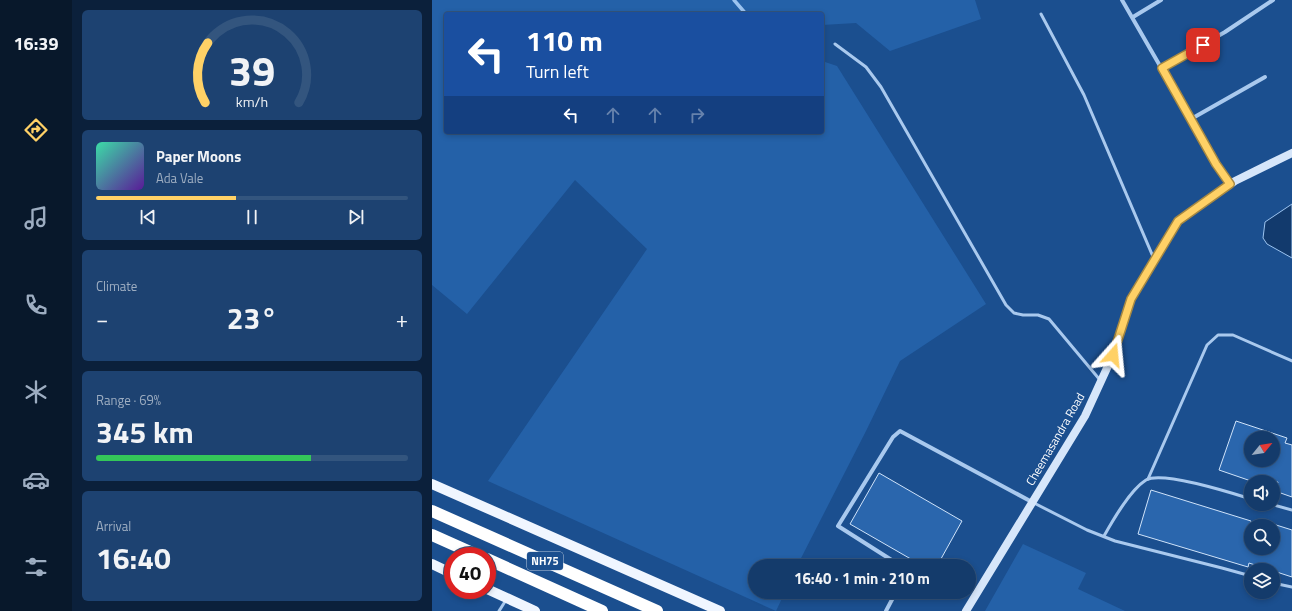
<!DOCTYPE html>
<meta charset="utf-8">
<style>
:root{--surface:#143b6b;--page:#1d4271;--text:#f1f3f6;--muted:#9dadc1;--line:#33557e;--accent:#ffd166}
body{margin:0;font-family:"Titillium Web",sans-serif;background:var(--page);color:var(--text);height:100vh;display:flex;flex-direction:column;font-size:15px;white-space:nowrap}
*{box-sizing:border-box;margin:0}
p{font-size:13px;color:var(--muted)}
.icon{flex:none;width:22px;height:22px;fill:none;stroke:currentColor;stroke-width:2;stroke-linecap:round;stroke-linejoin:round}
.map{position:relative;flex:1;overflow:hidden}
.panel{display:flex;flex-direction:column;gap:10px;padding:10px;background:#0b203b;width:360px}
.panel>*{flex:none}
.guide{position:absolute;left:12px;top:12px;width:380px;height:122px;border-radius:4px;box-shadow:0 2px 6px #0003,0 0 0 1px var(--line);background:#1a4fa0;color:#fff;overflow:hidden}
.needle{width:26px;rotate:60deg}
.fabs{position:absolute;left:812px;top:431px;display:grid;gap:8px}
.fabs a{display:grid;place-items:center;width:36px;height:36px;border-radius:50%;background:var(--surface);box-shadow:0 2px 6px #0003,0 0 0 1px var(--line);font-size:20px}
.speed{position:absolute;left:12px;top:547px;display:flex;gap:8px;font-size:20px;font-weight:700;text-align:center}
.speed>*{display:grid;place-content:center;width:52px;height:52px;border-radius:50%;background:var(--surface);box-shadow:0 2px 6px #0003,0 0 0 1px var(--line);line-height:1}
.speed .limit{border:6px solid #d22;background:#fff;color:#111}
.pin{position:absolute;display:grid;place-items:center;width:34px;height:34px;color:#fff;margin:-17px;border-radius:8px;box-shadow:0 2px 6px #0006}
.me{position:absolute;width:44px;margin:-22px;rotate:18deg;stroke-linejoin:round;filter:drop-shadow(0 0 3px #0008)}
.turn{display:flex;align-items:center;gap:14px;height:84px;padding:0 16px;font-size:18px}
.turn .icon{width:52px;height:52px;stroke-width:2.5}
.turn b{display:block;font-size:28px;line-height:34px}
.lanes{display:flex;align-items:center;height:38px;padding:0 16px;background:#0003;justify-content:center;gap:20px;direction:ltr}
.lanes .off{opacity:.35}
.big{font-size:30px;font-weight:700;line-height:1.1}
.panel .tile{flex:1;display:flex;flex-direction:column;justify-content:center;gap:6px;min-width:0;padding:0 14px;border-radius:6px;background:var(--page)}
.panel .dial{align-items:center;gap:0}
.dial svg{height:104px;overflow:visible;fill:none;stroke:var(--line);stroke-width:7;stroke-linecap:round;text-anchor:middle}
.dial text{fill:var(--text);stroke:none}
.song{display:flex;align-items:center;gap:12px}
.cover{width:48px;height:48px;border-radius:6px;background:linear-gradient(135deg,hsl(160 70% 55%),hsl(270 70% 35%))}
.played{height:4px;border-radius:2px;background:linear-gradient(90deg,var(--accent) 45%,var(--line) 45%)}
.keys{display:flex;justify-content:space-around;direction:ltr}
.heat{display:flex;justify-content:space-between;align-items:center;font-size:22px;direction:ltr}
.charge{height:6px;border-radius:3px;background:linear-gradient(90deg,#34c759 69%,var(--line) 0)}
.trip{position:absolute;left:316px;top:559px;width:228px;height:40px;border-radius:20px;background:var(--surface);box-shadow:0 2px 6px #0003,0 0 0 1px var(--line);font-weight:700;line-height:40px;text-align:center}
main{display:flex;flex:1;min-height:0}
.tabs{display:flex;flex-direction:column;width:72px;justify-content:space-around;align-items:center;background:#08182b;color:var(--muted)}
.tabs .icon{width:28px;height:28px}
.tabs .selected{color:var(--accent)}
.tabs b{font-size:18px;color:var(--text)}
.map>svg:first-child{display:block}
</style>
<main>
<nav class="tabs">
<b>16:39</b>
<svg class="icon selected" aria-label="directions" viewBox="0 0 24 24"><path d="M12 3l9 9-9 9-9-9zM9 14v-3h6M13 9l2 2-2 2"/></svg>
<svg class="icon" aria-label="music" viewBox="0 0 24 24"><path d="M9 18V5l10-2v13"/><circle cx="6" cy="18" r="3"/><circle cx="16" cy="16" r="3"/></svg>
<svg class="icon" aria-label="phone" viewBox="0 0 24 24"><path d="M5 4h4l2 5-3 2q2 4 5 5l2-3 5 2v4C11 20 4 13 5 4z"/></svg>
<svg class="icon" aria-label="climate" viewBox="0 0 24 24"><path d="M12 3v18M4 7l16 10M4 17L20 7"/></svg>
<svg class="icon" aria-label="car" viewBox="0 0 24 24"><path d="M5 17H2v-5l4-1 3-4h7l3 4 3 1v5h-3M9 17h6M6 11h13"/><circle cx="7" cy="17" r="2"/><circle cx="17" cy="17" r="2"/></svg>
<svg class="icon" aria-label="filters" viewBox="0 0 24 24"><path d="M4 7h16M4 17h16"/><circle cx="9" cy="7" r="2"/><circle cx="15" cy="17" r="2"/></svg>
</nav>
<section class="panel">
<div class="tile dial"><svg viewBox="0 0 100 80">
<path d="M14 69A42 42 0 1 1 86 69"/>
<path d="M14 69A42 42 0 0 1 16 23" stroke="#ffd166"/>
<text x="50" y="56" font-size="32" font-weight="700">39</text>
<text x="50" y="72" font-size="11">km/h</text>
</svg></div>
<div class="tile">
<div class="song"><i class="cover"></i><div><b>Paper Moons</b><p>Ada Vale</p></div></div>
<div class="played"></div>
<div class="keys"><svg class="icon" aria-label="previous" viewBox="0 0 24 24"><path d="M18 5L8 12l10 7zM5 5v14"/></svg><svg class="icon" aria-label="pause" viewBox="0 0 24 24"><path d="M8 5v14M16 5v14"/></svg><svg class="icon" aria-label="next" viewBox="0 0 24 24"><path d="M6 5l10 7-10 7zM19 5v14"/></svg></div>
</div>
<div class="tile"><p>Climate</p>
<div class="heat"><a>−</a><b class="big">23°</b><a>+</a></div>
</div>
<div class="tile"><p>Range · 69%</p><b class="big">345 km</b><div class="charge"></div></div>
<div class="tile"><p>Arrival</p><b class="big">16:40</b></div>
</section>
<div class="map">
<svg width="860" height="611" viewBox="0 0 860 611">
<rect width="100%" height="100%" fill="#1b4f8f"/>
<g fill="#2461a8">
<path d="M0 0H543L549 19 458 51 424 23 390 25V14H14V132H390V61L405 66 554 304 468 361 434 431 365 566H323V592H353L344 611 56 481 215 249 143 180 35 314 0 285Z"/>
<path d="M591 544 654 573 646 589 693 611H553Z"/>
</g>
<path fill="#123a6d" stroke="#9cc4f0" d="M860 204V258L835 244 831 238 833 222Z"/>
<g fill="none" stroke-linecap="round" stroke-linejoin="round">
<path stroke="#9cc4f0" stroke-width="3.5" d="M302 0 314 14"/>
</g>
<g fill="#2a66ad" stroke="#cfe3fa" fill-rule="evenodd">
<path d="M804 421 855 438 853 443 860 445V497L843 491 846 482H822L787 470ZM819 438H841V460H819Z"/>
<path d="M447 473 530 521 505 566H491L418 524Z"/>
<path d="M719 490 819 521V548H841V524L860 530V577L817 563 816 567 706 534Z"/>
</g>
<g fill="none" stroke-linecap="round" stroke-linejoin="round">
<g stroke="#a9c9ee" stroke-width="3">
<path d="M609 14 652 95 722 259"/>
<path d="M403 44 434 67 449 87 574 305 582 313 591 315H606L617 319 668 380"/>
<path d="M716 479 775 345 786 335H801L860 361"/>
<path d="M602 503 655 530 683 541 790 568 819 576"/>
<path d="M838 504 860 510"/>
<path d="M672 536C681 520 698 490 714 480 730 471 800 493 819 499"/>
<path d="M841 583 860 587"/>
<path d="M67 611 74 600"/>
</g>
<g stroke="#a9c9ee" stroke-width="4">
<path d="M690 0 784 163 798 184"/>
<path d="M701 17 729 0"/>
<path d="M730 68 793 32 841 0"/>
<path d="M759 119 833 77"/>
<path d="M469 566 406 526 461 437 468 431 600 502"/>
<path d="M454 611 464 592"/>
</g>
<path stroke="#d6e6fa" stroke-width="8" d="M534 611 653 416 681 355 699 299 746 221 803 181 860 153"/>
<g stroke="#f0f6ff" stroke-width="10">
<path d="M0 484 288 611"/>
<path d="M0 564 21 574"/>
<path d="M55 589 103 611"/>
</g>
<g stroke="#fff" stroke-width="12">
<path d="M0 511 225 611"/>
<path d="M0 535 47 556"/>
<path d="M55 559 170 611"/>
</g>
</g>
<g fill="none" stroke-linecap="round" stroke-linejoin="round">
<defs>
<path id="route" d="M681 355 699 299 746 221 798 184 784 164 730 68 771 45"/>
</defs>
<use href="#route" stroke="#a68842" stroke-width="10"/>
<use href="#route" stroke="#ffd166" stroke-width="7"/>
</g>
<g text-anchor="middle" dominant-baseline="central" stroke-width="4" stroke-linejoin="round" paint-order="stroke">
<rect fill="#1b4f8f" stroke="#bbcadd" stroke-width="1" x="95" y="552" width="36" height="18" rx="3"/>
<g font-size="11" font-weight="bold" fill="#fff">
<text x="113" y="561">NH75</text>
</g>
<g font-size="12" fill="#fff" stroke="#1b4f8f">
<text transform="translate(623 439) rotate(-60)">Cheemasandra Road</text>
</g>
</g>
</svg>
<div class="fabs">
<a><svg class="needle" viewBox="-14 -14 28 28"><path d="M0-13l5 13h-10z" fill="#e53935"/><path d="M0 13l5-13h-10z" fill="#9dadc1"/></svg></a>
<a><svg class="icon" aria-label="sound" viewBox="0 0 24 24"><path d="M4 9h4l5-4v14l-5-4H4zM17 9q2 3 0 6"/></svg></a>
<a><svg class="icon" aria-label="search" viewBox="0 0 24 24"><circle cx="10" cy="10" r="6"/><path d="M15 15l6 6"/></svg></a>
<a><svg class="icon" aria-label="layers" viewBox="0 0 24 24"><path d="M12 4l9 5-9 5-9-5zM3 14l9 5 9-5"/></svg></a>
</div>
<div class="speed"><div class="limit">40</div></div>
<div class="pin" style="left:771px;top:45px;background:#d93025"><svg class="icon" aria-label="arrive" viewBox="0 0 24 24"><path d="M6 21V4h12l-3 4 3 4H6"/></svg></div>
<svg class="me" style="left:681px;top:355px" viewBox="-20 -20 40 40"><path d="M0-17L14 15 0 8-14 15z" fill="#ffd166" stroke="#fff" stroke-width="4"/></svg>
<div class="trip">16:40 · 1 min · 210 m</div>
<div class="guide">
<div class="turn"><svg class="icon" aria-label="left" viewBox="0 0 24 24"><path d="M17 20v-9H6M10 6l-5 5 5 5"/></svg><div><b>110 m</b>Turn left</div></div>
<div class="lanes"><svg class="icon" aria-label="left" viewBox="0 0 24 24"><path d="M17 20v-9H6M10 6l-5 5 5 5"/></svg><svg class="icon off" aria-label="ahead" viewBox="0 0 24 24"><path d="M12 20V5M6 11l6-6 6 6"/></svg><svg class="icon off" aria-label="ahead" viewBox="0 0 24 24"><path d="M12 20V5M6 11l6-6 6 6"/></svg><svg class="icon off" aria-label="right" viewBox="0 0 24 24"><path d="M7 20v-9h11M14 6l5 5-5 5"/></svg></div>
</div>
</div>
</main>
